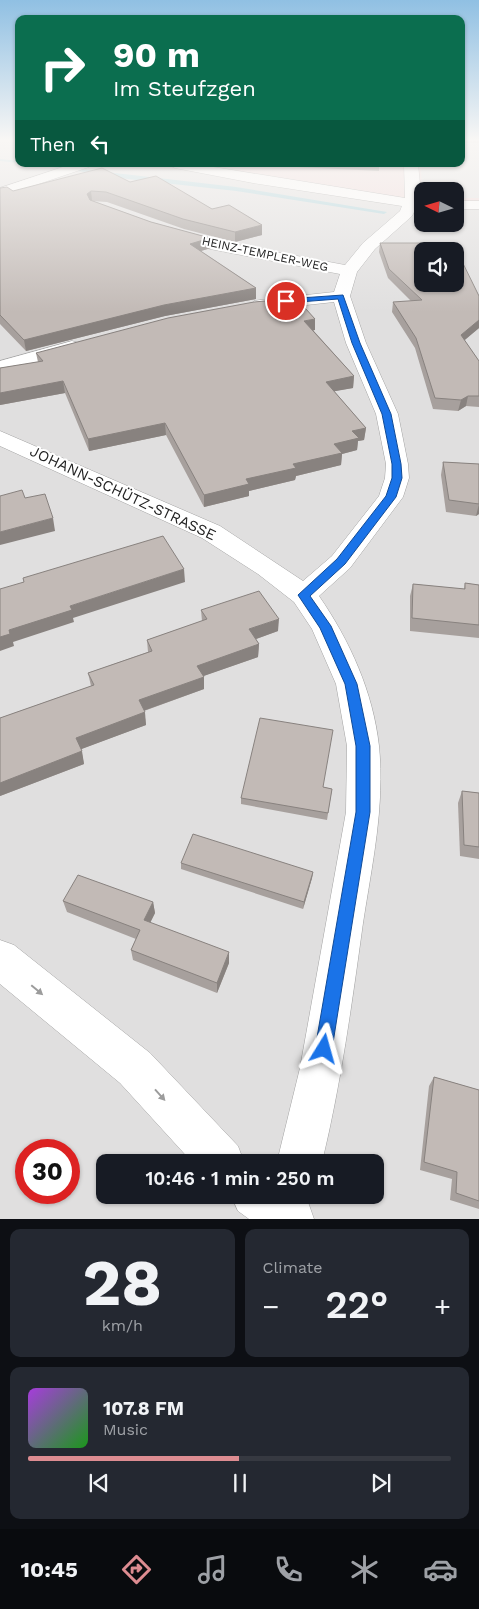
<!DOCTYPE html>
<meta charset="utf-8">
<style>
:root{--surface:#171b24;--page:#242831;--text:#f1f3f6;--muted:#9ea1a6;--line:#363941;--accent:#dd8c91}
body{margin:0;font-family:"Work Sans",sans-serif;background:var(--page);color:var(--text);height:100vh;display:flex;flex-direction:column;font-size:19px;white-space:nowrap}
*{box-sizing:border-box;margin:0}
p{font-size:16px;color:var(--muted)}
.icon{flex:none;width:28px;height:28px;fill:none;stroke:currentColor;stroke-width:2;stroke-linecap:round;stroke-linejoin:round}
.map{position:relative;height:1219px;overflow:hidden}
.drawer{display:flex;flex-direction:column;gap:10px;padding:10px;background:#0d0f14;flex:1}
.drawer>*{flex:none}
.guide{position:absolute;left:15px;top:15px;width:450px;height:152px;border-radius:10px;box-shadow:0 1px 4px #0004;background:#0b6e4f;color:#fff;overflow:hidden}
.needle{width:32px;rotate:275deg}
.fabs{position:absolute;left:414px;top:182px;display:grid;gap:10px}
.fabs a{display:grid;place-items:center;width:50px;height:50px;border-radius:10px;background:var(--surface);box-shadow:0 1px 4px #0004;font-size:25px}
.speed{position:absolute;left:15px;top:1139px;display:flex;gap:10px;font-size:25px;font-weight:700;text-align:center}
.speed>*{display:grid;place-content:center;width:65px;height:65px;border-radius:50%;background:var(--surface);box-shadow:0 1px 4px #0004;line-height:1}
.speed .limit{border:8px solid #d22;background:#fff;color:#111}
.pin{position:absolute;display:grid;place-items:center;width:42px;height:42px;color:#fff;margin:-21px;border:2px solid #fff;border-radius:50%;box-shadow:0 1px 5px #0007}
.me{position:absolute;width:55px;margin:-28px;rotate:8deg;stroke-linejoin:round;filter:drop-shadow(0 0 4px #0008)}
.turn{display:flex;align-items:center;gap:18px;height:105px;padding:0 15px;font-size:22px}
.turn .icon{width:65px;height:65px;stroke-width:2.5}
.turn b{display:block;font-size:35px;line-height:42px}
.then{display:flex;align-items:center;height:48px;padding:0 15px;background:#0003;gap:10px;font-size:19px}
.big{font-size:38px;font-weight:600;line-height:1.1}
.drawer .widget{flex:1;display:flex;flex-direction:column;justify-content:center;gap:8px;min-width:0;padding:0 18px;border-radius:10px;background:var(--page)}
.drawer .dial{align-items:center;gap:0}
.dial b{font-size:65px;line-height:1}
.song{display:flex;align-items:center;gap:15px}
.cover{width:60px;height:60px;border-radius:8px;background:linear-gradient(135deg,hsl(280 70% 55%),hsl(120 70% 35%))}
.played{height:5px;border-radius:2px;background:linear-gradient(90deg,var(--accent) 50%,var(--line) 50%)}
.keys{display:flex;justify-content:space-around;direction:ltr}
.heat{display:flex;justify-content:space-between;align-items:center;font-size:28px;direction:ltr}
.drawer .tiles{flex:1;display:grid;gap:10px;grid-template-columns:1fr 1fr}
.widget:last-child{grid-column:span 2}
.trip{position:absolute;left:96px;top:1154px;width:288px;height:50px;border-radius:10px;background:var(--surface);box-shadow:0 1px 4px #0004;font-weight:600;line-height:50px;text-align:center}
.tab-bar{display:flex;height:80px;justify-content:space-around;align-items:center;background:#090b0e;color:var(--muted)}
.tab-bar .icon{width:35px;height:35px}
.tab-bar .current{color:var(--accent)}
.tab-bar b{font-size:22px;color:var(--text)}
.map>svg:first-child{display:block}
</style>
<div class="map">
<svg width="479" height="1219" viewBox="0 0 479 1219">
<rect width="100%" height="100%" fill="#f1eee9"/>
<path fill="#e0dfdf" fill-rule="evenodd" d="M0 141H19V164H156L422 207V224H455V206L479 205V1219H0ZM422 251H455V284H422ZM26 1150H69V1192H26ZM105 1162H375V1195H105Z"/>
<path fill="#f0dada" d="M479 141V205L455 206V191H422V207H418L156 164H461Z"/>
<path fill="#e2e2e2" d="M461 143H479V198H455V191H422V198L421 164H461Z"/>
<g fill="none" stroke-linecap="round" stroke-linejoin="round">
<g fill="#add3db" fill-rule="evenodd">
<path d="M0 159 19 161V163L0 161Z"/>
<path d="M37 164 236 187 387 212 384 214 236 191 128 179 39 165Z"/>
</g>
<defs>
<g id="minor">
<path d="M72 164H91L89 167 0 197V188Z"/>
<path d="M168 164H195L405 198 404 164H418L421 194 419 200 422 201V209L416 208 412 216 375 249 357 272 350 296 366 343 398 414 408 464 409 478 403 497 350 568 319 596C350 641 373 692 379 746 385 806 372 865 363 923 352 1003 341 1084 322 1162H277L300 1068 346 812 347 746 336 684 312 629 294 602 258 574 202 538 0 446V431L220 526 303 581 332 556 379 496 385 478 386 464 376 414 346 343 334 302 260 310 254 309 251 305 254 301 260 300 334 292 340 274 210 249 168 237 166 234 174 229 212 240 345 265 363 243 400 211 402 206 253 183 175 168Z"/>
<rect x="455" y="201" width="24" height="8"/>
<path d="M72 341 79 343 82 347 79 351 0 373V361Z"/>
<path d="M0 940 14 945 150 1053 238 1146 244 1162H192L120 1083 0 984Z"/>
<path d="M231 1195H296L308 1202 314 1219H249L238 1211Z"/>
</g>
</defs>
<use href="#minor" stroke="#a3a3a3" stroke-width="1"/>
<use href="#minor" fill="#fff" fill-rule="evenodd"/>
</g>
<g fill="#a7a09d">
<rect x="461" y="141" width="18" height="2"/>
<path d="M218 164H258V166Z"/>
<path d="M296 164H379V171L297 167Z"/>
<path d="M130 182 212 209 262 235 235 242 184 229 107 202 92 201 151 222 210 238 211 248 201 251 256 288V299L165 316 26 351 0 324V188L13 191Z"/>
<path d="M380 243 479 296V328L464 340 479 361V407L466 406 458 411 433 409 415 348 392 312 393 302 411 301 388 278 379 252Z"/>
<path d="M313 330 354 376 353 388 334 391 366 428 364 440 358 441 357 450 342 454 341 465 296 476 295 480 249 491V496L204 507 166 435 89 451 65 393 0 405V368L38 362 36 353 315 330Z"/>
<path d="M443 462 479 464V514L476 516 446 512 441 475Z"/>
<path d="M465 583 479 585V638L410 631V596L413 584 464 589Z"/>
<path d="M201 610 278 631 256 639 259 644 258 657 203 676 204 689 144 711 146 725 81 749 84 764 0 796V718L91 686 88 673 148 652 147 640 202 621Z"/>
<path d="M324 787 332 789 327 820 241 804V798Z"/>
<path d="M462 791 479 793V859L460 856 458 803Z"/>
<path d="M181 863 313 872 312 878 303 909 181 869Z"/>
<path d="M63 901 153 902 155 913 150 923 229 963 217 993 133 960 131 950 136 939 67 912Z"/>
<path d="M434 1077 479 1090V1209L450 1200 452 1179 420 1170 429 1086Z"/>
</g>
<g fill="#88827f">
<path d="M91 191 92 200 88 204 87 194Z"/>
<path d="M262 225V235L235 242V232Z"/>
<path d="M210 238 211 248 190 254V244Z"/>
<path d="M256 288V299L165 316 26 351 24 340 164 305Z"/>
<path d="M315 319V330L304 332V321Z"/>
<path d="M479 320V328L459 345 461 335Z"/>
<path d="M354 376 353 388 325 393 326 382Z"/>
<path d="M63 381 65 393 0 405V393Z"/>
<path d="M468 396 466 406 458 411 461 400Z"/>
<path d="M165 423 166 435 89 451 88 439Z"/>
<path d="M366 428 364 440 358 441 357 450 342 454 341 465 296 476 295 480 249 491V496L204 507V495L246 479 293 464 334 444 352 431Z"/>
<path d="M479 504V514L476 516Z"/>
<path d="M53 518 55 531 0 545V532Z"/>
<path d="M184 569 185 582 73 618 74 622 13 642 14 646 0 651V637L9 630 70 606Z"/>
<path d="M279 619 278 631 248 642 249 629Z"/>
<path d="M259 644 258 657 198 678 197 666Z"/>
<path d="M204 677V689L140 712 139 700Z"/>
<path d="M145 712 146 725 79 750 76 738Z"/>
<path d="M82 751 84 764 0 796V783Z"/>
<path d="M313 872 312 878 303 909 304 902Z"/>
<path d="M153 902 155 913 146 931 144 920Z"/>
<path d="M229 952V963L217 993V983Z"/>
</g>
<g fill="#c2bab6" stroke="#88827f" fill-rule="evenodd">
<path d="M102 168 130 182 156 176 212 209 229 205 262 225 235 232 183 219 106 192 91 191 87 194 90 200 151 222 210 238 190 244 256 288 164 305 24 340 0 315V188L7 187 13 191Z"/>
<path d="M380 243H453L479 296V320L461 335 479 361V396H468L461 400 435 398 416 338 393 302 422 300 389 269ZM422 251H455V284H422Z"/>
<path d="M296 298 315 319 304 321 354 376 326 382 366 428 352 431 359 438 334 444 342 453 293 464 296 468 246 479 249 484 204 495 165 423 88 439 63 381 0 393V368L43 361 36 353 168 318 254 302Z"/>
<path d="M443 462 479 464V504L449 500Z"/>
<path d="M22 490 25 498 45 494 53 518 0 532V496Z"/>
<path d="M163 536 184 569 70 606 72 610 9 630 10 634 0 637V589L24 582 23 578Z"/>
<path d="M465 583 479 585V625L412 618 413 584 465 589Z"/>
<path d="M259 591 279 619 249 629 259 644 197 666 204 677 139 700 145 712 76 738 82 751 0 783V718L94 685 88 673 152 651 147 640 207 619 201 610Z"/>
<path d="M260 718 333 730 323 787 332 789 328 813 241 798Z"/>
<path d="M462 791 479 793V847L464 845Z"/>
<path d="M193 834 313 872 304 902 181 863Z"/>
<path d="M78 875 153 902 144 920 229 952 217 983 131 950 140 930 63 901Z"/>
<path d="M434 1077 479 1090V1201L456 1193 457 1172 424 1162Z"/>
</g>
<defs><path id="oneway-solid" d="M-6-.8H1V-3.2L6.5 0L1 3.2V.8H-6Z" transform="scale(1.25)"/></defs>
<g fill="#9c9c9c">
<use href="#oneway-solid" transform="translate(37 990) rotate(40)"/>
<use href="#oneway-solid" transform="translate(160 1095) rotate(48)"/>
</g>
<linearGradient id="sky" x2="0" y2="1"><stop stop-color="#90c0e3"/><stop offset="0.45" stop-color="#f9f7f5"/><stop offset="1" stop-color="#f9f7f5" stop-opacity="0"/></linearGradient>
<rect width="479" height="312" fill="url(#sky)"/>
<path fill="#1a73e8" stroke="#114b97" d="M343 295 360 343 391 414 401 464 402 478 396 497 345 564 310 596 331 626 357 684 370 746V812L332 1049 330 1055 324 1057 318 1055 315 1049 356 812V746L345 684 320 628 298 595 337 559 386 496 392 478V464L382 414 352 343 338 299 286 303 282 301 286 299Z"/>
<g text-anchor="middle" dominant-baseline="central" stroke-width="4" stroke-linejoin="round" paint-order="stroke">
<g font-size="12" fill="#222" stroke="#fff">
<text transform="translate(265 254) rotate(12)">HEINZ-TEMPLER-WEG</text>
</g>
<g font-size="15" fill="#222" stroke="#fff">
<text transform="translate(123 493) rotate(25)">JOHANN-SCHÜTZ-STRASSE</text>
</g>
</g>
</svg>
<div class="fabs">
<a><svg class="needle" viewBox="-14 -14 28 28"><path d="M0-13l5 13h-10z" fill="#e53935"/><path d="M0 13l5-13h-10z" fill="#9ea1a6"/></svg></a>
<a><svg class="icon" aria-label="sound" viewBox="0 0 24 24"><path d="M4 9h4l5-4v14l-5-4H4zM17 9q2 3 0 6"/></svg></a>
</div>
<div class="speed"><div class="limit">30</div></div>
<div class="pin" style="left:286px;top:301px;background:#d93025"><svg class="icon" aria-label="arrive" viewBox="0 0 24 24"><path d="M6 21V4h12l-3 4 3 4H6"/></svg></div>
<svg class="me" style="left:324px;top:1049px" viewBox="-20 -20 40 40"><path d="M0-17L14 15 0 8-14 15z" fill="#1a73e8" stroke="#fff" stroke-width="4"/></svg>
<div class="trip">10:46 · 1 min · 250 m</div>
<div class="guide">
<div class="turn"><svg class="icon" aria-label="right" viewBox="0 0 24 24"><path d="M7 20v-9h11M14 6l5 5-5 5"/></svg><div><b>90 m</b>Im Steufzgen</div></div>
<div class="then">Then<svg class="icon" aria-label="left" viewBox="0 0 24 24"><path d="M17 20v-9H6M10 6l-5 5 5 5"/></svg></div>
</div>
</div>
<section class="drawer">
<div class="tiles">
<div class="widget dial"><b>28</b><p>km/h</p></div>
<div class="widget"><p>Climate</p>
<div class="heat"><a>−</a><b class="big">22°</b><a>+</a></div>
</div>
<div class="widget">
<div class="song"><i class="cover"></i><div><b>107.8 FM</b><p>Music</p></div></div>
<div class="played"></div>
<div class="keys"><svg class="icon" aria-label="previous" viewBox="0 0 24 24"><path d="M18 5L8 12l10 7zM5 5v14"/></svg><svg class="icon" aria-label="pause" viewBox="0 0 24 24"><path d="M8 5v14M16 5v14"/></svg><svg class="icon" aria-label="next" viewBox="0 0 24 24"><path d="M6 5l10 7-10 7zM19 5v14"/></svg></div>
</div>
</div>
</section>
<nav class="tab-bar">
<b>10:45</b>
<svg class="icon current" aria-label="directions" viewBox="0 0 24 24"><path d="M12 3l9 9-9 9-9-9zM9 14v-3h6M13 9l2 2-2 2"/></svg>
<svg class="icon" aria-label="music" viewBox="0 0 24 24"><path d="M9 18V5l10-2v13"/><circle cx="6" cy="18" r="3"/><circle cx="16" cy="16" r="3"/></svg>
<svg class="icon" aria-label="phone" viewBox="0 0 24 24"><path d="M5 4h4l2 5-3 2q2 4 5 5l2-3 5 2v4C11 20 4 13 5 4z"/></svg>
<svg class="icon" aria-label="climate" viewBox="0 0 24 24"><path d="M12 3v18M4 7l16 10M4 17L20 7"/></svg>
<svg class="icon" aria-label="car" viewBox="0 0 24 24"><path d="M5 17H2v-5l4-1 3-4h7l3 4 3 1v5h-3M9 17h6M6 11h13"/><circle cx="7" cy="17" r="2"/><circle cx="17" cy="17" r="2"/></svg>
</nav>
